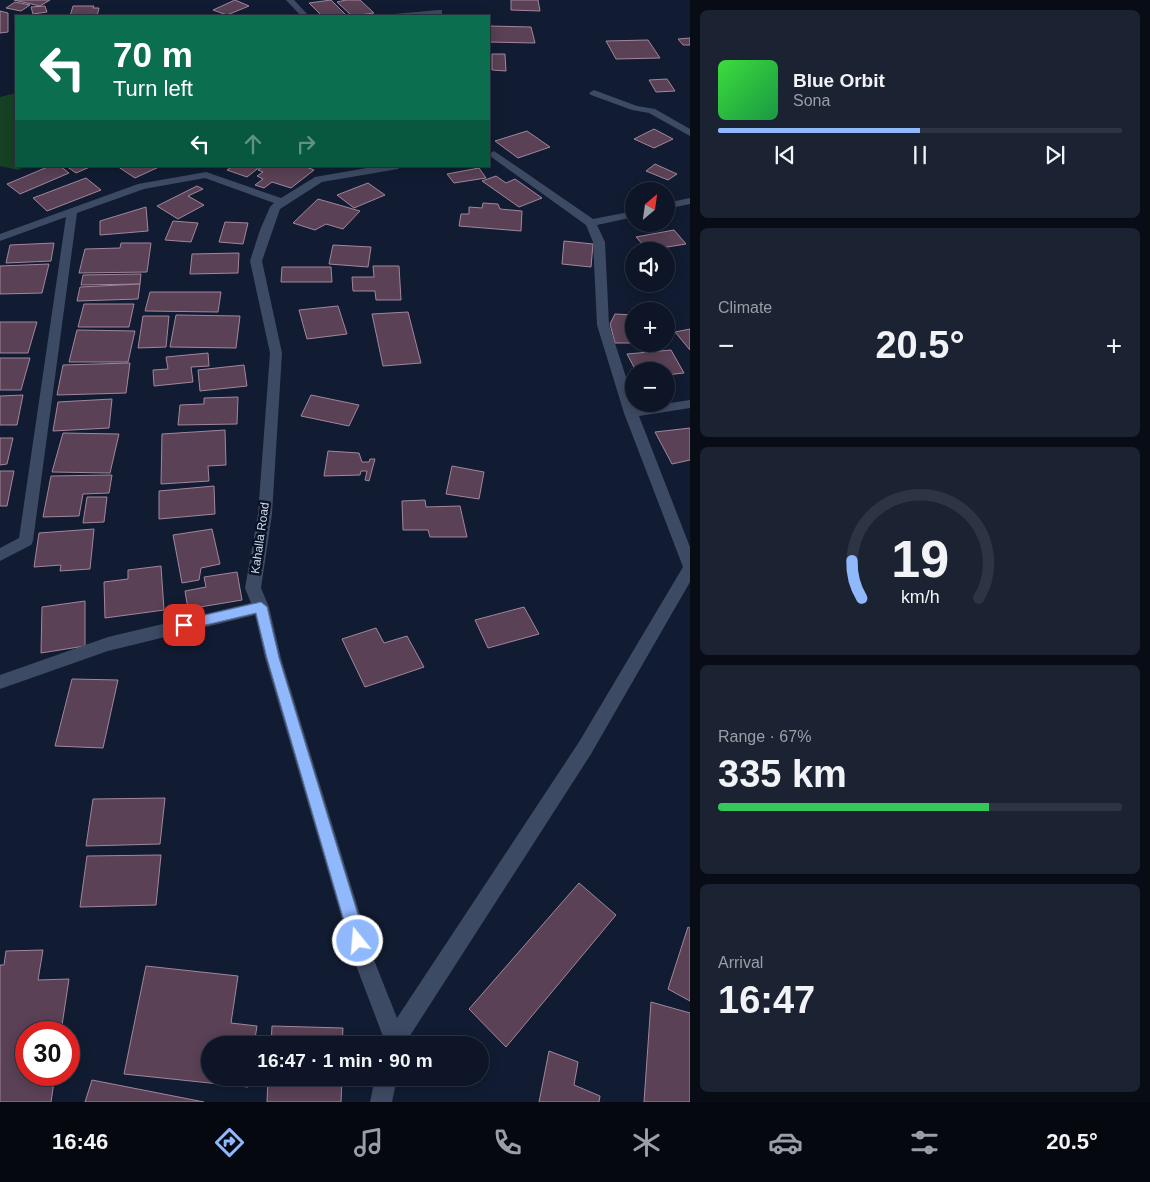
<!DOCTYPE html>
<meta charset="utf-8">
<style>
:root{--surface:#0d1526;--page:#1b2232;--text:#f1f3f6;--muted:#9a9fa7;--line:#2d3443;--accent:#90b8fd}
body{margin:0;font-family:Helvetica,sans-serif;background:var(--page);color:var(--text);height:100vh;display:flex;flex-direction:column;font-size:19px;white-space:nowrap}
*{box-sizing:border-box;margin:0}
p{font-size:16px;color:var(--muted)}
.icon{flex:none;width:28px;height:28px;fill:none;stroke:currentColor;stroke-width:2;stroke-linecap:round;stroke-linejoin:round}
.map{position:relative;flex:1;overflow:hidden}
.details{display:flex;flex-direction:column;gap:10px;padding:10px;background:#070c15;width:460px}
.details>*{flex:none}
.banner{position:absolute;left:15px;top:15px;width:475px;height:152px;border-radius:0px;box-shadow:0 2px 12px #0003,0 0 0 1px var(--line);background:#0b6e4f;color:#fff;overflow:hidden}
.needle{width:32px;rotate:29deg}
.fabs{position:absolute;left:625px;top:182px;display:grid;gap:10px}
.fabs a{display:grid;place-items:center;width:50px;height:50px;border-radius:50%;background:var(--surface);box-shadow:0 2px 12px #0003,0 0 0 1px var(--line);font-size:25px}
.speed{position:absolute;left:15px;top:1021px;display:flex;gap:10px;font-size:25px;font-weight:700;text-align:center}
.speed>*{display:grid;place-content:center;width:65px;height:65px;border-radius:50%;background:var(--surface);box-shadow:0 2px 12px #0003,0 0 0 1px var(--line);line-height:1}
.speed .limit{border:8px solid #d22;background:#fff;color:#111}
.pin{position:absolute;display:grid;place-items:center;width:42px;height:42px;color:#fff;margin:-21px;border-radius:10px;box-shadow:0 2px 8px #0006}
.me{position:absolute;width:55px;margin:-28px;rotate:343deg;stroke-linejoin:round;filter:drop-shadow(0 0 4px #0008)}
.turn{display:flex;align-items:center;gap:18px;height:105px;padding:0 15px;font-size:22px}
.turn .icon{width:65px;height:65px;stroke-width:2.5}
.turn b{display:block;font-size:35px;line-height:42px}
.lanes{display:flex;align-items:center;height:48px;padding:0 15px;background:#0003;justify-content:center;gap:25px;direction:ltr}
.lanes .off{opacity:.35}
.big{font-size:38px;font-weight:800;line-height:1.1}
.details .tile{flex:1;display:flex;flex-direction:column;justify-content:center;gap:8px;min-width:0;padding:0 18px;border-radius:8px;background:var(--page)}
.details .dial{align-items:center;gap:0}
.dial svg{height:130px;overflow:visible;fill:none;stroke:var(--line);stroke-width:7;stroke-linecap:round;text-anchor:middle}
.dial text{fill:var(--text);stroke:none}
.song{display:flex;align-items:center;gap:15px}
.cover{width:60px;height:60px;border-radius:8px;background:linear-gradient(135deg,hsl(120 70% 55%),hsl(140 70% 35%))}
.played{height:5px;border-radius:2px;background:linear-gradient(90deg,var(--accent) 50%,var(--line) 50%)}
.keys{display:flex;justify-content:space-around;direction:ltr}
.heat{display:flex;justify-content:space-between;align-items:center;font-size:28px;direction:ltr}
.charge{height:8px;border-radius:4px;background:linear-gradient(90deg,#34c759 67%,var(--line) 0)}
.trip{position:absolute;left:201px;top:1036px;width:288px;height:50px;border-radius:25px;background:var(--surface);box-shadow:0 2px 12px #0003,0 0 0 1px var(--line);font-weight:800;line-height:50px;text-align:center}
.dock{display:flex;height:80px;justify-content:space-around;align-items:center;background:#05080f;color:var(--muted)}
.dock .icon{width:35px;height:35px}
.dock .on{color:var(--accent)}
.dock b{font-size:22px;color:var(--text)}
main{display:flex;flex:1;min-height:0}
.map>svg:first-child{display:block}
</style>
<main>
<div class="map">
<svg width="690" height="1102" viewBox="0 0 690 1102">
<rect width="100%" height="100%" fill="#111c32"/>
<path fill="#164124" d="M16 93V166H27L18 170 0 166V97Z"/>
<g fill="#5a4155" stroke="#a2869c">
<path d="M14 0H50L40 6Z"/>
<path d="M235 0 249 6 227 15 213 10Z"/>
<path d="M331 0 346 15 322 16 309 3Z"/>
<path d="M346 0H360L374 13 352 16 337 2Z"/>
<path d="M511 0H538L540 11 511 10Z"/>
<path d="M15 2 30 5 21 11 6 8Z"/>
<path d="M45 6 47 12 33 14 31 7Z"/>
<path d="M73 6H94L93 8H99L97 16H70Z"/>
<path d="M0 11 8 13V32L0 33Z"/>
<path d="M489 26 531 27 535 43 489 42Z"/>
<path d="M690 38V45H683L678 39Z"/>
<path d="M648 40 660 58 616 59 606 41Z"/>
<path d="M492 54H505L506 71 492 70Z"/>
<path d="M667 79 675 91 656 92 649 80Z"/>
<path d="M654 129 673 139 654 148 634 139Z"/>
<path d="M527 131 550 147 518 158 495 141Z"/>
<path d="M655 164 677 174 668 180 646 171Z"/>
<path d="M50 166H60L69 173 20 194 7 184Z"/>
<path d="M66 166H92L76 173Z"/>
<path d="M117 166H161L135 178Z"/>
<path d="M233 166H261L247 177 227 170Z"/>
<path d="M263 166H304L314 170 291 188 272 182 264 188 255 185 263 179 257 176 263 172 258 170Z"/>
<path d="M479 168 486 178 454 183 447 174Z"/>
<path d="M496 176 506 183 515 179 542 198 519 207 482 181Z"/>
<path d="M86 178 101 190 47 211 33 198Z"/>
<path d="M368 183 385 195 354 208 337 195Z"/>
<path d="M197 186 203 189 188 196 204 205 178 219 157 206Z"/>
<path d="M318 199 360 211 343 229 326 224 315 230 293 223Z"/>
<path d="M483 203 498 204 500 209 522 211 521 231 459 226 461 214H469V207L482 208Z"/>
<path d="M146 207 148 231 100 235V221Z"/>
<path d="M173 221 198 223 191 242 165 240Z"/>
<path d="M225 222 248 223 243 244 219 242Z"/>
<path d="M674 230 686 244 648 250 636 237Z"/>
<path d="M564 241 593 244 591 267 562 264Z"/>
<path d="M54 243 51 261 6 263 10 245Z"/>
<path d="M121 243H151L147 272 79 273 85 249 120 248Z"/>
<path d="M333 245 371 247 368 267 329 264Z"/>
<path d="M239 253 238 273 190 274 192 254Z"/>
<path d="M49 264 42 293 0 294V266Z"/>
<path d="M373 266H399L401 300H376L375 291H353L352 277H374Z"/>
<path d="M282 267H331L332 282H281Z"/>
<path d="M141 274 140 284 81 285 83 275Z"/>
<path d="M140 284 138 299 77 301 80 287Z"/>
<path d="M150 292H221L218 312 145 311Z"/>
<path d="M84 304H134L129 327H78Z"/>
<path d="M338 306 347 334 307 339 299 310Z"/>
<path d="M408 312 421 363 383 366 372 314Z"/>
<path d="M615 314 634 315V343H615L610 324Z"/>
<path d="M176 315 240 316 236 348 170 347Z"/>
<path d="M143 316H169L166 347 138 348Z"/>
<path d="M0 322H37L28 353H0Z"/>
<path d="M690 329V350L675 332Z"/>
<path d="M77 330 135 331 128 362H69Z"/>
<path d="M671 350 684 373 666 375V371H636L627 354Z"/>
<path d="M208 353 209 366 191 367 193 382 154 386 153 370 168 369 166 357Z"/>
<path d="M0 358H30L21 390H0Z"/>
<path d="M130 363 126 393 57 395 63 365Z"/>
<path d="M244 365 247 386 200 391 198 370Z"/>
<path d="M23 395 17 425H0V396Z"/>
<path d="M311 395 359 405 349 426 301 416Z"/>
<path d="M238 397 237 424 178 425 180 405 204 404V398Z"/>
<path d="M112 399 109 428 53 431 58 402Z"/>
<path d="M690 428V460L672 464 655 432Z"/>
<path d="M225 430 226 465 208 466 209 481 161 484 162 434Z"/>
<path d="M63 433 119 434 110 473 52 472Z"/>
<path d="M0 438H13L7 464 0 465Z"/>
<path d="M328 451 359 453 362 462H369L370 459H375L369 481 365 480 367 471H361L360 475 324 476Z"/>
<path d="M452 466 484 472 479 499 446 494Z"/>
<path d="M0 471H14L7 506H0Z"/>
<path d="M112 475 109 493 83 494 79 516 43 517 51 476Z"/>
<path d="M214 486 215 514 159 519V491Z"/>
<path d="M87 497H107L104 522 83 523Z"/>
<path d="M425 500 426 507 460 506 467 537H430L428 530H403L402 501Z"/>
<path d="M94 529 90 569 60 571 61 565 34 567 39 533Z"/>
<path d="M212 529 220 564 201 568 199 580 182 583 173 535Z"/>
<path d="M161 566 164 610 105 618 104 582 128 579V570Z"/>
<path d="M237 572 242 600 188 609 185 591 206 587 204 577Z"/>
<path d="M85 601V646L41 653 42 607Z"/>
<path d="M524 607 539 634 488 648 475 620Z"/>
<path d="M376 628 384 643 407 636 424 667 365 687 342 639Z"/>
<path d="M72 679 118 680 103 748 55 746Z"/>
<path d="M165 798 160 844 86 846 93 799Z"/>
<path d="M161 855 156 905 80 907 87 856Z"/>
<path d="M579 883 616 915 506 1047 469 1009Z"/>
<path d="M688 927 690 928V1001L668 989Z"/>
<path d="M43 950 38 980 69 979 61 1032H26V1075H55L51 1102H0V965H4L6 951Z"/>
<path d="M146 966 238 976 231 1023 257 1026 254 1045H210V1078H250L248 1087 124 1074Z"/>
<path d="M651 1002 690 1013V1102H644Z"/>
<path d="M272 1026 343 1028 342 1045H271Z"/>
<path d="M549 1051 578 1062 574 1085 600 1096 599 1102H539Z"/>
<path d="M268 1078H342L341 1102H267Z"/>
<path d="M92 1080 204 1102H85Z"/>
</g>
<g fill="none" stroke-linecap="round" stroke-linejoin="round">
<g fill="#3d4a63" fill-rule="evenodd">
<path d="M286 0H294L309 16H301Z"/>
<path d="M439 10H442V14L390 16 394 14Z"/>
<path d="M594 90 637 106 655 109 690 129V136L649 113 632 110 591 95 589 93Z"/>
<path d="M494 151 593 219 634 211V217L597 225 605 242 609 325 636 408 690 400V408L639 416 690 547V582L591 754 404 1045H382L384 1039 354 960 265 658 255 615 108 651 0 689V675L108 637 251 603 245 588 258 514 270 353 250 261 260 230 270 207 274 203 205 178 144 189 77 213 33 541 31 545 0 561V548L19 538 66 217 0 241V234L138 184 206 172 281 198 315 177 378 166H403L398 169 322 182 280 209 262 261 282 353 272 514 261 588 269 607 281 658 374 960 397 1018 579 742 683 567 624 413 597 325 593 242 586 225 490 156 489 154Z"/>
<path d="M690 198V204L666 209V203Z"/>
<path d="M375 1078H397L392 1102H370Z"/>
</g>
</g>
<path fill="#90b8fd" stroke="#5e78a4" d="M261 602 267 607 279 658 366 941 363 946 358 949 353 946 350 941 267 658 256 613 184 630 178 625 184 620Z"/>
<g text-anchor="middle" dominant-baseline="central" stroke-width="5" stroke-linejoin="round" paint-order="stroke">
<g font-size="12" fill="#d3dbeb" stroke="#091328">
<text transform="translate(260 538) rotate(-82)">Kahalla Road</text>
</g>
</g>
</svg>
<div class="fabs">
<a><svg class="needle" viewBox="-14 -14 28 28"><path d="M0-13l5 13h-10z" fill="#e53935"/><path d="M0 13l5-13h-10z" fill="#9a9fa7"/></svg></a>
<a><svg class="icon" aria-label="sound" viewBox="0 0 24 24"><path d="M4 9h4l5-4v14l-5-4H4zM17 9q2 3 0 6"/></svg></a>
<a>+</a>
<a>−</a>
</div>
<div class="speed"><div class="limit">30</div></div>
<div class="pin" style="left:184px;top:625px;background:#d93025"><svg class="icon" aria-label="arrive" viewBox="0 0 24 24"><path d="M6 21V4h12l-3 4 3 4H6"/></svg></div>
<svg class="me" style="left:358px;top:941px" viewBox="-20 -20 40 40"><circle r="17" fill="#90b8fd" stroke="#fff" stroke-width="3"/><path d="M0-11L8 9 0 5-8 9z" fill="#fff"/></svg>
<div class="trip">16:47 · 1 min · 90 m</div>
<div class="banner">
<div class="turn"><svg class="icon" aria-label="left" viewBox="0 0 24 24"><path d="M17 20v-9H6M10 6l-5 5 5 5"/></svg><div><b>70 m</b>Turn left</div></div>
<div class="lanes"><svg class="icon" aria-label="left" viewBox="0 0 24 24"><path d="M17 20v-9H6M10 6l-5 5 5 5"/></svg><svg class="icon off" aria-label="ahead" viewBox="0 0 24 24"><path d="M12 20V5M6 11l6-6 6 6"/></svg><svg class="icon off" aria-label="right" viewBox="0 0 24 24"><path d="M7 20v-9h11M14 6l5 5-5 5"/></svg></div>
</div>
</div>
<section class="details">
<div class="tile">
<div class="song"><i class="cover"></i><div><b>Blue Orbit</b><p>Sona</p></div></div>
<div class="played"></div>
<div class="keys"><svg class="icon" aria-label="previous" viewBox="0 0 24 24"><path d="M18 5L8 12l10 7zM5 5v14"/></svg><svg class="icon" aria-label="pause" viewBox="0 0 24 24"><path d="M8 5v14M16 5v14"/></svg><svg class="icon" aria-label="next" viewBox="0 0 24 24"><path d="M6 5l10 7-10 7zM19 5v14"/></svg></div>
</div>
<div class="tile"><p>Climate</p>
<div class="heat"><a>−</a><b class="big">20.5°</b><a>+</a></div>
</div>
<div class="tile dial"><svg viewBox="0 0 100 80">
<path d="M14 69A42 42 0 1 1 86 69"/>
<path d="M14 69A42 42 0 0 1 8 46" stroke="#90b8fd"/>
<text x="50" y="56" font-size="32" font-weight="700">19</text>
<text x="50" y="72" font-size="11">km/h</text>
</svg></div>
<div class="tile"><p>Range · 67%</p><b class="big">335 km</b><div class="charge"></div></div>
<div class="tile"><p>Arrival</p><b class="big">16:47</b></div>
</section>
</main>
<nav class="dock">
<b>16:46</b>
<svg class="icon on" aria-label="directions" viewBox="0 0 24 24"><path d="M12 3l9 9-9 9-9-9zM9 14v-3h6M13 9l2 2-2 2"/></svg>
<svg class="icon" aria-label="music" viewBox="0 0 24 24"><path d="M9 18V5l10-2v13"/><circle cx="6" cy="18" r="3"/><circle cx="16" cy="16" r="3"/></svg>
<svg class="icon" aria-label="phone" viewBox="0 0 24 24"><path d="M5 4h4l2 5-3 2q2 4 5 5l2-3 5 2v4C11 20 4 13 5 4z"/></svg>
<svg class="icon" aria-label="climate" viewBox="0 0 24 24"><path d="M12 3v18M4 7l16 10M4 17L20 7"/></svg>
<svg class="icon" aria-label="car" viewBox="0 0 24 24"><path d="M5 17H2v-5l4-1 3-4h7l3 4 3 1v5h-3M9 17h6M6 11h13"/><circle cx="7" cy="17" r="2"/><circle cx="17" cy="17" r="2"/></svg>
<svg class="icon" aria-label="filters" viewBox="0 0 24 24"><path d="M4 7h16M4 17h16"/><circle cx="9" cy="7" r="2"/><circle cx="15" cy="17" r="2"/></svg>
<b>20.5°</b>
</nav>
